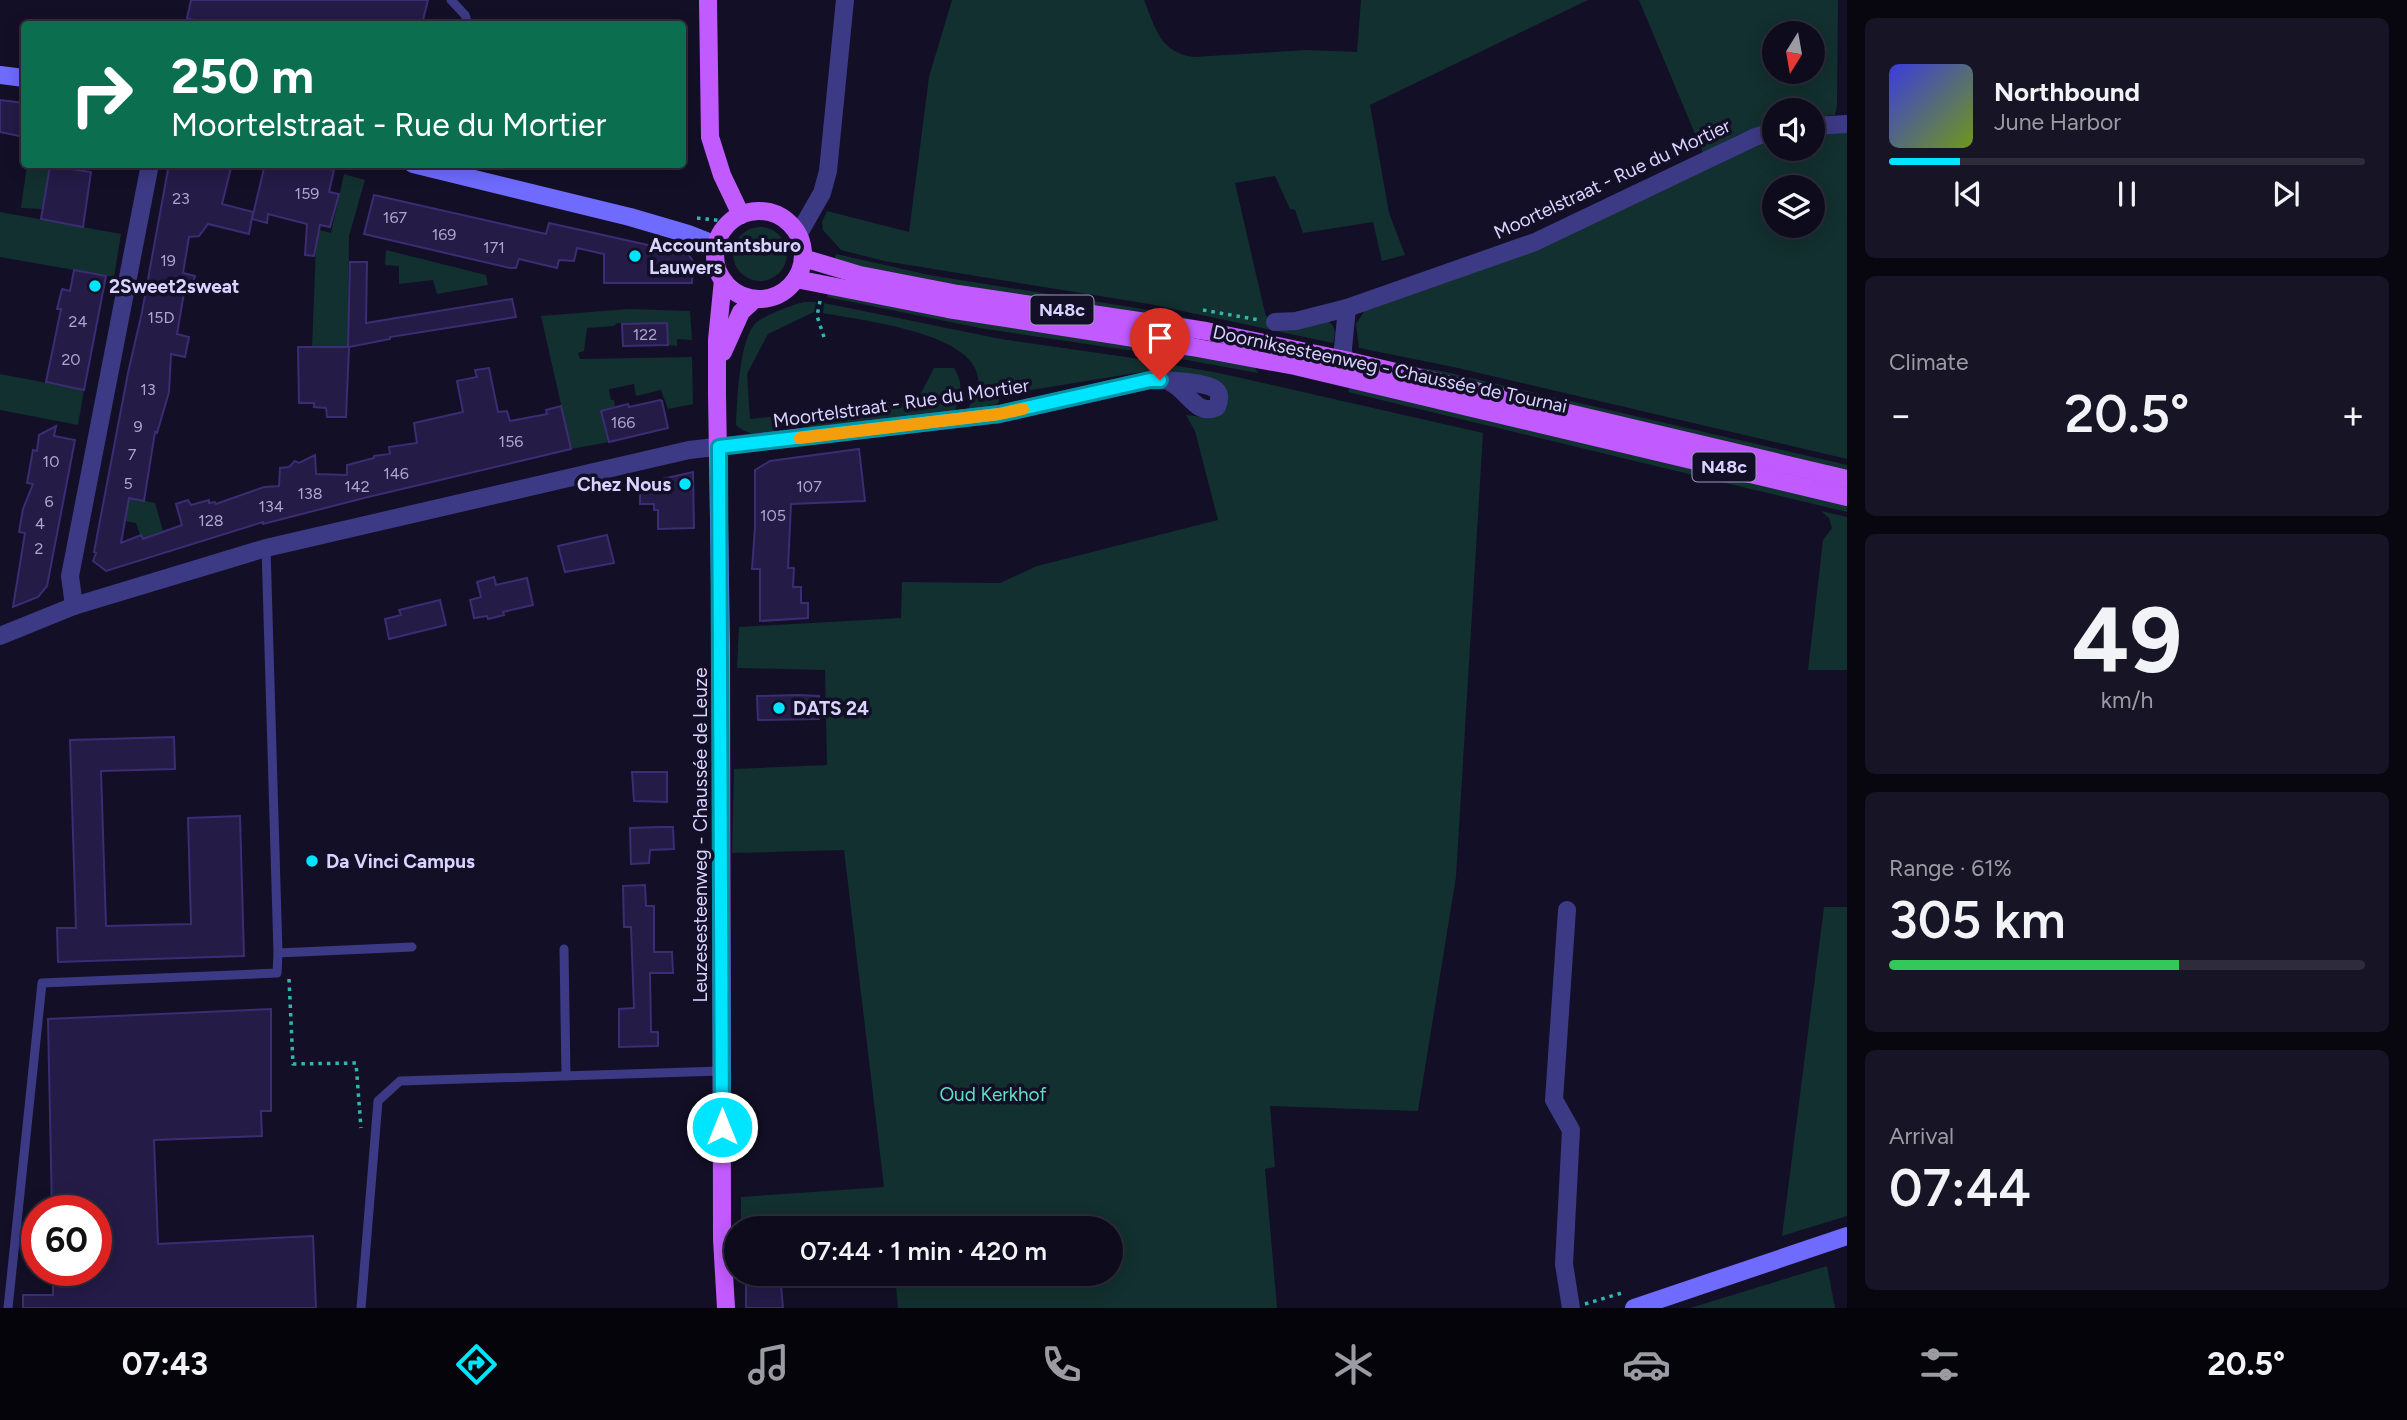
<!DOCTYPE html>
<meta charset="utf-8">
<style>
:root{--surface:#0e0b1c;--page:#171425;--text:#f1f3f6;--muted:#9b9ba3;--line:#2e2b3b;--accent:#00e5ff}
body{margin:0;font-family:Figtree,sans-serif;background:var(--page);color:var(--text);height:100vh;display:flex;flex-direction:column;font-size:26px;white-space:nowrap}
*{box-sizing:border-box;margin:0}
p{font-size:23px;color:var(--muted)}
.icon{flex:none;width:38px;height:38px;fill:none;stroke:currentColor;stroke-width:2;stroke-linecap:round;stroke-linejoin:round}
.map{position:relative;flex:1;overflow:hidden}
.side{display:flex;flex-direction:column;gap:18px;padding:18px;background:#08060f;width:560px}
.side>*{flex:none}
.top-card{position:absolute;left:21px;top:21px;width:665px;height:147px;border-radius:7px;box-shadow:0 4px 18px #0003,0 0 0 2px var(--line);background:#0b6e4f;color:#fff;overflow:hidden}
.needle{width:46px;rotate:191deg}
.controls{position:absolute;left:1762px;top:21px;display:grid;gap:14px}
.controls a{display:grid;place-items:center;width:63px;height:63px;border-radius:50%;background:var(--surface);box-shadow:0 4px 18px #0003,0 0 0 2px var(--line);font-size:35px}
.speed{position:absolute;left:21px;top:1195px;display:flex;gap:14px;font-size:35px;font-weight:700;text-align:center}
.speed>*{display:grid;place-content:center;width:91px;height:91px;border-radius:50%;background:var(--surface);box-shadow:0 4px 18px #0003,0 0 0 2px var(--line);line-height:1}
.speed .limit{border:10px solid #d22;background:#fff;color:#111}
.pin{position:absolute;display:grid;place-items:center;width:60px;height:60px;color:#fff;margin:-72px -30px;border-radius:50% 50% 50% 0;rotate:-45deg;box-shadow:0 0 7px #0007}
.pin .icon{rotate:45deg}
.me{position:absolute;width:77px;margin:-38px;rotate:0deg;stroke-linejoin:round;filter:drop-shadow(0 0 5px #0008)}
.turn{display:flex;align-items:center;gap:24px;height:147px;padding:0 35px;font-size:32px}
.turn .icon{width:91px;height:91px;stroke-width:2.5}
.turn b{display:block;font-size:49px;line-height:60px}
.big{font-size:52px;font-weight:600;line-height:1.1}
.side .widget{flex:1;display:flex;flex-direction:column;justify-content:center;gap:10px;min-width:0;padding:0 24px;border-radius:10px;background:var(--page)}
.side .dial{align-items:center;gap:0}
.dial b{font-size:91px;line-height:1}
.song{display:flex;align-items:center;gap:21px}
.cover{width:84px;height:84px;border-radius:10px;background:linear-gradient(135deg,hsl(240 70% 55%),hsl(80 70% 35%))}
.played{height:7px;border-radius:4px;background:linear-gradient(90deg,var(--accent) 15%,var(--line) 15%)}
.keys{display:flex;justify-content:space-around;direction:ltr}
.heat{display:flex;justify-content:space-between;align-items:center;font-size:38px;direction:ltr}
.charge{height:10px;border-radius:5px;background:linear-gradient(90deg,#34c759 61%,var(--line) 0)}
.trip{position:absolute;left:724px;top:1216px;width:399px;height:70px;border-radius:35px;background:var(--surface);box-shadow:0 4px 18px #0003,0 0 0 2px var(--line);font-weight:600;line-height:70px;text-align:center}
.tabs{display:flex;height:112px;justify-content:space-around;align-items:center;background:#06040b;color:var(--muted)}
.tabs .icon{width:49px;height:49px}
.tabs .active{color:var(--accent)}
.tabs b{font-size:32px;color:var(--text)}
main{display:flex;flex:1;min-height:0}
.map>svg:first-child{display:block}
</style>
<main>
<div class="map">
<svg width="1847" height="1308" viewBox="0 0 1847 1308">
<rect width="100%" height="100%" fill="#130f26"/>
<g fill="#12302f" fill-rule="evenodd">
<path d="M952 0H1144C1155 27 1160 53 1194 57L1306 50 1357 52 1361 0H1588L1370 105 1389 213 1405 255 1382 261 1373 222 1303 233 1295 210 1290 209 1275 176 1235 183 1265 313 1271 325 1325 319C1336 326 1336 331 1333 343L1149 304 884 261 841 250 823 230 822 222 827 211 909 232 929 77Z"/>
<path d="M1639 0H1838L1837 106 1835 115 1813 117V110H1774V124L1742 133 1703 153ZM1774 33H1813V72H1774Z"/>
<path d="M1813 130 1847 133V459L1458 368 1359 348 1356 324 1365 310 1774 137V149H1813ZM1774 187H1813V226H1774Z"/>
<path d="M27 165H50L42 209 21 208Z"/>
<path d="M344 174 365 180 349 236 348 347 312 348 316 246 320 230 331 233Z"/>
<path d="M0 212 121 234 114 277 0 257Z"/>
<circle cx="760" cy="254" r="27"/>
<path d="M386 250 486 275 488 285 437 294 433 280 399 284V266L385 265Z"/>
<path d="M836 254 929 275 1155 311 1214 324 1068 306 834 262Z"/>
<path d="M828 290 1253 364 1258 373 1154 354 980 328 827 297Z"/>
<path d="M804 302H816L814 312 768 334 747 374 750 419 787 415 777 433C761 434 749 437 736 425 737 403 739 340 755 324 764 315 792 305 804 302Z"/>
<path d="M824 303 1001 339 1126 357 1219 373 1483 433 1456 877 1418 1111 1270 1106 1275 1167 1265 1169 1277 1308H898L895 1274H1111V1228L741 1226V1197L884 1187 844 850 732 853 734 769 827 765 825 670 737 668 739 627 901 618 902 582 1000 583 1037 566 1218 520 1195 431 1186 415 1203 417 1219 413 1208 378 1165 371 1136 373 1000 395 998 404 968 409C973 399 979 390 978 378 973 332 859 320 823 313Z"/>
<path d="M628 309 690 311 692 340 677 339V346L668 345 667 323H617L614 326 587 328 584 351 578 353 580 359 692 357 693 404 668 409 661 390 636 396 634 384 610 389 609 391 611 400H614L615 407 601 411 609 442 571 449 541 316Z"/>
<path d="M1409 366 1441 371 1847 465V473L1409 369Z"/>
<path d="M934 368H954C964 384 961 394 955 411L800 430 806 422 816 414 917 401Z"/>
<path d="M0 374 84 390 78 425 0 410Z"/>
<path d="M1350 386 1847 503V512L1348 392Z"/>
<path d="M106 493 155 503 169 552 148 558 136 523 101 516Z"/>
<path d="M1821 511 1847 517V670H1808L1823 540 1832 528 1829 518Z"/>
<path d="M1824 907H1847V1216L1782 1236Z"/>
<path d="M1827 1266 1835 1308H1690Z"/>
</g>
<g fill="#241b47" stroke="#3b2d73" stroke-width="2">
<path d="M191 0H428L422 24H196L197 21 187 18Z"/>
<path d="M0 100 24 103V137L0 132Z"/>
<path d="M169 164H232L222 204 253 212 249 234 208 224 199 236 189 237 183 273 195 276 190 294 184 293 177 334 189 337 185 357 171 354 169 392 157 433 155 432 144 501 129 498 121 543 141 535 143 539 182 525 176 504 188 500 191 505 209 500V503L215 502 216 504 264 487 279 486 280 468 289 467 295 461 299 463 315 455 316 474 347 475V465L374 458V456L390 454 389 447 417 443 414 423 463 412 457 381 477 377 475 370 489 368 498 412 507 411 510 421 547 414 546 410 561 406 571 449 368 497 263 524V522L106 571 93 561 96 553 94 552 128 373 142 312Z"/>
<path d="M265 164H307L334 170 329 192 339 194 330 227 320 225 314 256 305 255 307 224 268 214 267 223 252 219Z"/>
<path d="M50 166 91 172 83 227 41 219Z"/>
<path d="M374 195 546 234 549 223 688 254 693 261 692 283H604V254L577 248 574 261 559 260 557 268 519 259 516 268H510L364 234Z"/>
<path d="M350 262H367L366 323 512 299 516 317 390 337V339L349 347 346 417H327L326 408 314 407V403H299L298 347H348Z"/>
<path d="M74 270 106 276 84 390 46 382 61 309H57L62 289 70 291Z"/>
<path d="M667 323 668 345 623 346 622 324Z"/>
<path d="M660 400 662 401 668 428 609 442 601 411 628 404 629 407Z"/>
<path d="M56 426 54 436 75 440 47 586 38 597 13 607 25 533 19 532 23 509 33 484 27 483 33 450 37 451 39 435Z"/>
<path d="M859 449 865 501 791 504 788 568H794L793 587H801V603H808V618L760 621V569H752L755 527V470L770 461Z"/>
<path d="M693 472 694 528 658 529V510H654V504H640V484Z"/>
<path d="M607 535 614 563 565 572 558 546Z"/>
<path d="M494 577 496 585 527 578 533 605 503 612 504 615 488 619 487 616 474 618 470 600 481 597 477 582Z"/>
<path d="M440 600 446 625 389 639 385 619 401 615 399 610Z"/>
<path d="M798 695 819 696V719L758 720 757 696Z"/>
<path d="M174 737 175 769 101 771 106 926 191 924 188 818 240 816 244 956 58 962 57 928H76L70 740Z"/>
<path d="M632 772H667V802L634 801Z"/>
<path d="M661 827H673L674 849 650 850 649 863 631 864 630 828Z"/>
<path d="M645 885 646 906H654V952H672L673 973H650L651 1032H658V1046L619 1047V1009L634 1008 631 927H624L623 886Z"/>
<path d="M271 1009V1111H261L262 1136 154 1140 158 1244 313 1236 316 1308H23V1295H53V1270H96V1211H52L48 1019Z"/>
<path d="M757 1274H780L783 1308H746V1280L757 1281Z"/>
</g>
<g fill="none" stroke-linecap="round" stroke-linejoin="round">
<g stroke="#2fb8b0" stroke-width="3.5" stroke-dasharray="3.5 5" stroke-linecap="butt">
<path d="M697 218 724 221"/>
<path d="M820 301 817 316 824 337"/>
<path d="M1203 310 1259 320"/>
<path d="M289 979 293 1064 356 1063 361 1128"/>
<path d="M1585 1304 1625 1292"/>
</g>
<g stroke="#3d3a85" stroke-width="9">
<path d="M451 0 465 15 468 24"/>
<path d="M266 548 278 953 412 947"/>
<path d="M564 949 566 1076"/>
<path d="M8 1308 42 983 277 973 278 953"/>
<path d="M361 1308 378 1101 400 1081 721 1071"/>
</g>
<g stroke="#3d3a85" stroke-width="18">
<path d="M1813 126 1847 124"/>
<path d="M798 235 822 193 828 171 845 0"/>
<path d="M1275 322 1296 321 1347 308"/>
<path d="M1344 374 1343 348 1347 308 1535 242 1755 137 1774 131"/>
<path d="M74 606 70 576 150 164"/>
<path d="M0 636 74 606 266 548 689 450 1000 414 1150 380C1163 380 1209 381 1217 391 1221 396 1219 402 1217 407 1196 417 1189 391 1170 382"/>
<path d="M1567 910 1554 1100 1571 1130 1564 1264 1571 1308"/>
</g>
<g stroke="#6f6bff" stroke-width="18">
<path d="M0 75 24 78"/>
<path d="M413 164 630 217 688 234 716 245"/>
<path d="M1634 1308 1847 1236"/>
</g>
<g stroke="#c25bff" stroke-width="18">
<path d="M708 0 710 137 722 175 741 215"/>
<circle cx="759" cy="255" r="44"/>
<path d="M803 258 860 275 958 294 1206 331 1345 360 1847 479"/>
<path d="M796 279 948 309 1192 347 1295 366 1847 497"/>
<path d="M723 280 717 340V394L721 646 722 1239 726 1308"/>
<path d="M723 352 741 312 755 299"/>
</g>
</g>
<g fill="none" stroke-linecap="round" stroke-linejoin="round">
<defs>
<path id="route" d="M722 1127 719 447 999 414 1150 380H1160"/>
</defs>
<use href="#route" stroke="#0095a6" stroke-width="18"/>
<use href="#route" stroke="#00e5ff" stroke-width="12"/>
<path stroke="#f59e0b" stroke-width="12" d="M800 438 999 414 1023 409"/>
</g>
<g fill="#00e5ff" stroke="#130f26" stroke-width="2.5">
<circle cx="635" cy="256" r="7"/>
<circle cx="95" cy="286" r="7"/>
<circle cx="685" cy="484" r="7"/>
<circle cx="779" cy="708" r="7"/>
<circle cx="312" cy="861" r="7"/>
</g>
<g text-anchor="middle" dominant-baseline="central" stroke-width="7" stroke-linejoin="round" paint-order="stroke">
<g font-size="16" fill="#aca6d1">
<text x="307" y="193">159</text>
<text x="181" y="198">23</text>
<text x="395" y="217">167</text>
<text x="444" y="234">169</text>
<text x="494" y="247">171</text>
<text x="168" y="260">19</text>
<text x="161" y="317">15D</text>
<text x="78" y="321">24</text>
<text x="645" y="334">122</text>
<text x="71" y="359">20</text>
<text x="148" y="389">13</text>
<text x="623" y="422">166</text>
<text x="138" y="426">9</text>
<text x="511" y="441">156</text>
<text x="132" y="454">7</text>
<text x="51" y="461">10</text>
<text x="396" y="473">146</text>
<text x="128" y="483">5</text>
<text x="357" y="486">142</text>
<text x="809" y="486">107</text>
<text x="310" y="493">138</text>
<text x="49" y="501">6</text>
<text x="271" y="506">134</text>
<text x="773" y="515">105</text>
<text x="211" y="520">128</text>
<text x="40" y="523">4</text>
<text x="39" y="548">2</text>
</g>
<g fill="#130f26" stroke="#9e99be" stroke-width="2">
<rect x="1030.5" y="295.5" width="63" height="29" rx="5"/>
<rect x="1692.5" y="452.5" width="63" height="29" rx="5"/>
</g>
<g font-size="18" font-weight="bold" fill="#d9d4ff">
<text x="1062" y="310">N48c</text>
<text x="1724" y="467">N48c</text>
</g>
<g font-size="19" fill="#d9d4ff" stroke="#130f26">
<text transform="translate(1612 179) rotate(-25)">Moortelstraat - Rue du Mortier</text>
<text transform="translate(1390 369) rotate(12)">Doorniksesteenweg - Chaussée de Tournai</text>
<text transform="translate(901 403) rotate(-8)">Moortelstraat - Rue du Mortier</text>
<text transform="translate(700 835) rotate(-90)">Leuzesesteenweg - Chaussée de Leuze</text>
</g>
<g font-size="19" font-weight="bold" fill="#d9d4ff" stroke="#130f26" text-anchor="start">
<text x="649" y="245">Accountantsburo<tspan x="649" dy="22">Lauwers</tspan></text>
<text x="109" y="286">2Sweet2sweat</text>
<text x="671" y="484" text-anchor="end">Chez Nous</text>
<text x="793" y="708">DATS 24</text>
<text x="326" y="861">Da Vinci Campus</text>
</g>
<g font-size="19" fill="#5fe0c0" stroke="#130f26">
<text x="993" y="1094">Oud Kerkhof</text>
</g>
</g>
</svg>
<div class="controls">
<a><svg class="needle" viewBox="-14 -14 28 28"><path d="M0-13l5 13h-10z" fill="#e53935"/><path d="M0 13l5-13h-10z" fill="#9b9ba3"/></svg></a>
<a><svg class="icon" aria-label="sound" viewBox="0 0 24 24"><path d="M4 9h4l5-4v14l-5-4H4zM17 9q2 3 0 6"/></svg></a>
<a><svg class="icon" aria-label="layers" viewBox="0 0 24 24"><path d="M12 4l9 5-9 5-9-5zM3 14l9 5 9-5"/></svg></a>
</div>
<div class="speed"><div class="limit">60</div></div>
<div class="pin" style="left:1160px;top:380px;background:#d93025"><svg class="icon" aria-label="arrive" viewBox="0 0 24 24"><path d="M6 21V4h12l-3 4 3 4H6"/></svg></div>
<svg class="me" style="left:722px;top:1127px" viewBox="-20 -20 40 40"><circle r="17" fill="#00e5ff" stroke="#fff" stroke-width="3"/><path d="M0-11L8 9 0 5-8 9z" fill="#fff"/></svg>
<div class="trip">07:44 · 1 min · 420 m</div>
<div class="top-card">
<div class="turn"><svg class="icon" aria-label="right" viewBox="0 0 24 24"><path d="M7 20v-9h11M14 6l5 5-5 5"/></svg><div><b>250 m</b>Moortelstraat - Rue du Mortier</div></div>
</div>
</div>
<section class="side">
<div class="widget">
<div class="song"><i class="cover"></i><div><b>Northbound</b><p>June Harbor</p></div></div>
<div class="played"></div>
<div class="keys"><svg class="icon" aria-label="previous" viewBox="0 0 24 24"><path d="M18 5L8 12l10 7zM5 5v14"/></svg><svg class="icon" aria-label="pause" viewBox="0 0 24 24"><path d="M8 5v14M16 5v14"/></svg><svg class="icon" aria-label="next" viewBox="0 0 24 24"><path d="M6 5l10 7-10 7zM19 5v14"/></svg></div>
</div>
<div class="widget"><p>Climate</p>
<div class="heat"><a>−</a><b class="big">20.5°</b><a>+</a></div>
</div>
<div class="widget dial"><b>49</b><p>km/h</p></div>
<div class="widget"><p>Range · 61%</p><b class="big">305 km</b><div class="charge"></div></div>
<div class="widget"><p>Arrival</p><b class="big">07:44</b></div>
</section>
</main>
<nav class="tabs">
<b>07:43</b>
<svg class="icon active" aria-label="directions" viewBox="0 0 24 24"><path d="M12 3l9 9-9 9-9-9zM9 14v-3h6M13 9l2 2-2 2"/></svg>
<svg class="icon" aria-label="music" viewBox="0 0 24 24"><path d="M9 18V5l10-2v13"/><circle cx="6" cy="18" r="3"/><circle cx="16" cy="16" r="3"/></svg>
<svg class="icon" aria-label="phone" viewBox="0 0 24 24"><path d="M5 4h4l2 5-3 2q2 4 5 5l2-3 5 2v4C11 20 4 13 5 4z"/></svg>
<svg class="icon" aria-label="climate" viewBox="0 0 24 24"><path d="M12 3v18M4 7l16 10M4 17L20 7"/></svg>
<svg class="icon" aria-label="car" viewBox="0 0 24 24"><path d="M5 17H2v-5l4-1 3-4h7l3 4 3 1v5h-3M9 17h6M6 11h13"/><circle cx="7" cy="17" r="2"/><circle cx="17" cy="17" r="2"/></svg>
<svg class="icon" aria-label="filters" viewBox="0 0 24 24"><path d="M4 7h16M4 17h16"/><circle cx="9" cy="7" r="2"/><circle cx="15" cy="17" r="2"/></svg>
<b>20.5°</b>
</nav>
